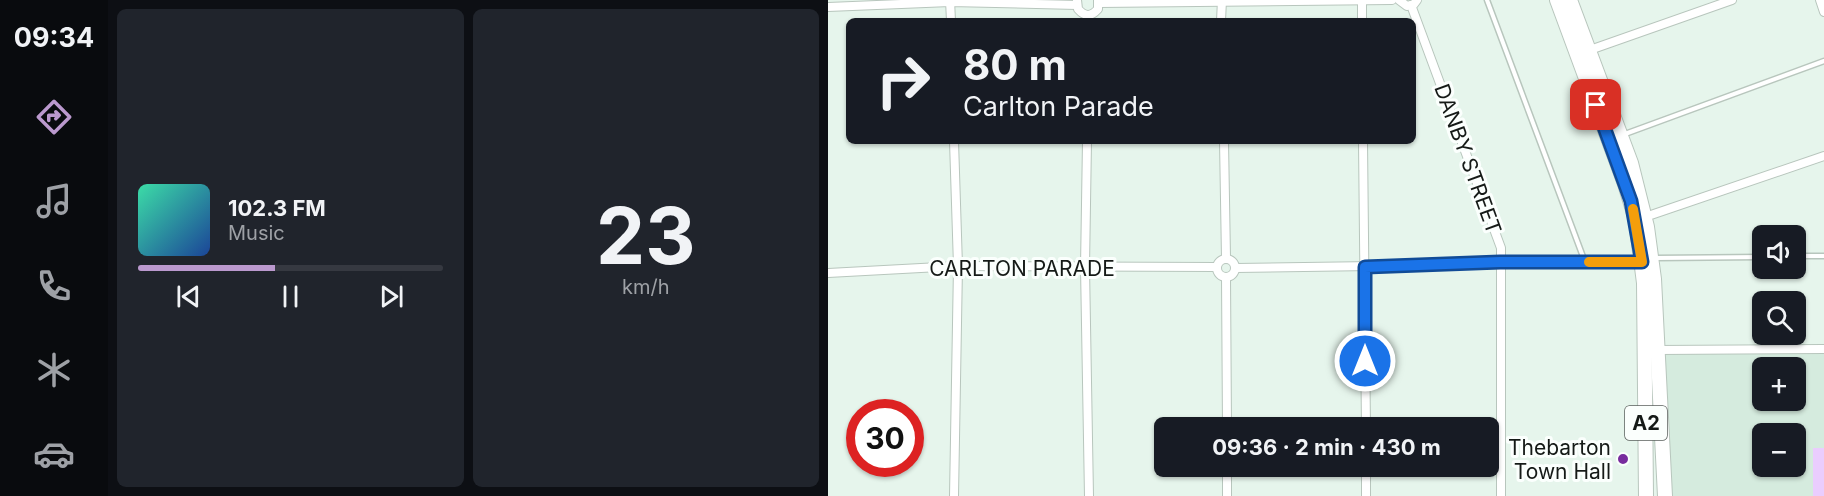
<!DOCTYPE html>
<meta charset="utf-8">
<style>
:root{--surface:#171b24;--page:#20242c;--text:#f1f3f6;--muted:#9ea1a6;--line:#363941;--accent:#bb99ce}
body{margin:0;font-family:Inter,sans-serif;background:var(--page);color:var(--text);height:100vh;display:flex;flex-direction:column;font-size:22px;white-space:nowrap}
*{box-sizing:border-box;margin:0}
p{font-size:20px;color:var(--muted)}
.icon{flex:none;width:33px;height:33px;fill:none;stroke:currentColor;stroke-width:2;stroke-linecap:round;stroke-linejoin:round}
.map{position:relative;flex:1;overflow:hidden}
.sheet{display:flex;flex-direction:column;gap:9px;padding:9px;background:#0d0f14;width:720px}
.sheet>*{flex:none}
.top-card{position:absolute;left:18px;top:18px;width:570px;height:126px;border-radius:9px;box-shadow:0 2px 4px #0004;background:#171b24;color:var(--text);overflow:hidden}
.controls{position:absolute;left:924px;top:225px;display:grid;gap:12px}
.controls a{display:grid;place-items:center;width:54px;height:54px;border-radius:9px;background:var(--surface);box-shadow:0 2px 4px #0004;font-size:30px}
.speed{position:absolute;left:18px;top:399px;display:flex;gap:12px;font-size:30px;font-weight:700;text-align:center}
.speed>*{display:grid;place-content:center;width:78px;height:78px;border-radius:50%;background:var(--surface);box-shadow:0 2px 4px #0004;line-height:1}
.speed .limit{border:9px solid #d22;background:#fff;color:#111}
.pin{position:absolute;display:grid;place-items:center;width:51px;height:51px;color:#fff;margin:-26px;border-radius:12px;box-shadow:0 3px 9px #0006}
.me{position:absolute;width:66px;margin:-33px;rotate:0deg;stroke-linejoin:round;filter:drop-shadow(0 0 4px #0008)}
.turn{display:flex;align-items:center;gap:21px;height:126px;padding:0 18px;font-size:27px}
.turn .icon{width:78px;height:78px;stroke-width:2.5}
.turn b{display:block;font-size:42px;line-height:51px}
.sheet .tile{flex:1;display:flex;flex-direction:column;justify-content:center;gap:9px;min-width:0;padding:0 21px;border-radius:9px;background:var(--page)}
.sheet .dial{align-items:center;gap:0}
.dial b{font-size:78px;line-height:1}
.song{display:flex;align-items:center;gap:18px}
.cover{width:72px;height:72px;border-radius:9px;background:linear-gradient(135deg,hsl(160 70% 55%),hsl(220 70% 35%))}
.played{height:6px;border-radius:3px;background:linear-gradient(90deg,var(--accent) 45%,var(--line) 45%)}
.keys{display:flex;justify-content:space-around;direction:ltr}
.sheet .tiles{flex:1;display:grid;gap:9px;grid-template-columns:repeat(2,1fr)}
.trip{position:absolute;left:326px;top:417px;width:345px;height:60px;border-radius:9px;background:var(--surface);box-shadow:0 2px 4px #0004;font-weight:700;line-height:60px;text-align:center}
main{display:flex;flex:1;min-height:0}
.menu{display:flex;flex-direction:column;width:108px;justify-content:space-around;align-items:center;background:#090b0e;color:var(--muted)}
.menu .icon{width:42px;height:42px}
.menu .current{color:var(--accent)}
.menu b{font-size:27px;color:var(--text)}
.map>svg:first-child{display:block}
</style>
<main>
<nav class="menu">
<b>09:34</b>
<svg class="icon current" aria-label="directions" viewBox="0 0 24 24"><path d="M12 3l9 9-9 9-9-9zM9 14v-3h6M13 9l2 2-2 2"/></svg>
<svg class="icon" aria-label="music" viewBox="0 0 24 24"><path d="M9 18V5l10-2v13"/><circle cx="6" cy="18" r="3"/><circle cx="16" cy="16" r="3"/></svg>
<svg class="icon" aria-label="phone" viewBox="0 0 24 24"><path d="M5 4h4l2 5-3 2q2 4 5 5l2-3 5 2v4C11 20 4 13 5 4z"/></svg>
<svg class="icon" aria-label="climate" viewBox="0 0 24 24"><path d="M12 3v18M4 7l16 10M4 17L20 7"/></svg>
<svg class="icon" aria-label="car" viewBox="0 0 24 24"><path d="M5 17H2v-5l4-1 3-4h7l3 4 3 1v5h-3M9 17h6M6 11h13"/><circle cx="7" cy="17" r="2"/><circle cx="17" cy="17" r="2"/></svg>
</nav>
<section class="sheet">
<div class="tiles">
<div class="tile">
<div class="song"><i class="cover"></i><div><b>102.3 FM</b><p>Music</p></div></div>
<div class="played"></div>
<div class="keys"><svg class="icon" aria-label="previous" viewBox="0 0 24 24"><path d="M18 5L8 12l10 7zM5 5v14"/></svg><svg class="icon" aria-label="pause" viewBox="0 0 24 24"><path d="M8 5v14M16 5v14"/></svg><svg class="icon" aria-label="next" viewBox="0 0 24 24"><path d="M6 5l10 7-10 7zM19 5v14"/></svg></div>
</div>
<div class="tile dial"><b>23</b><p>km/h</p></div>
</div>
</section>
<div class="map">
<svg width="996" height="496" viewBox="0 0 996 496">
<rect width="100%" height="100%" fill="#e6f5ec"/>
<path fill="#d5ebde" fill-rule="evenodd" d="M996 349V496H841L829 350ZM934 368H968V400H934ZM934 434H968V466H934Z"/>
<rect fill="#eacdfe" x="985" y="448" width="11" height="48"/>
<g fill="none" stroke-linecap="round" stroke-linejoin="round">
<defs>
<g id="lane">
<path d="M659 0 757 262"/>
<path d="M797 134 996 61"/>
<path d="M968 256H996"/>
<path d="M827 258 934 257"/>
</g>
<g id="street">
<path d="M122 0 123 21"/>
<path d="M249 0 250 9C257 17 263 17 270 9V0"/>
<path d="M571 0 579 6 586 4 589 0"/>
<path d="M992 0 996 12"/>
<path d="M534 2V21"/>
<path d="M271 3 564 0"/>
<path d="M583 5 673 248V496"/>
<path d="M0 7 122 2 249 5"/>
<path d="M393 21 394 0"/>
<path d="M759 51 904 0"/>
<path d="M259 141 257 267 261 496"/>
<path d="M396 141 398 258"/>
<path d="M535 141 538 428"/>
<path d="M817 217 996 156"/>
<circle cx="398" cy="268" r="9"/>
<path d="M408 268 814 262"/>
<path d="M0 273 130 266 388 267"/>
<path d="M398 277 399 428"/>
<path d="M829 350 996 349"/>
<path d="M399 466V496"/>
<path d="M538 466V496"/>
<path d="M126 496 130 266 126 141"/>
</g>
<g id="highway">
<path d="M729 0 797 184 808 220 816 283 818 496"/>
<path d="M742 0 803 163 819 227 826 279 837 496"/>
</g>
</defs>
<use href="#lane" stroke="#b8c6bd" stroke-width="7"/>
<use href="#street" stroke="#b8c6bd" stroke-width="10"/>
<use href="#highway" stroke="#b8c6bd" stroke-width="16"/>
<use href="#lane" stroke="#fff" stroke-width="4"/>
<use href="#street" stroke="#fff" stroke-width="8"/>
<use href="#highway" stroke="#fff" stroke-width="14"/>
</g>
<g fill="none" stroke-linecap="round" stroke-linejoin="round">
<defs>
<path id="route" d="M537 361V267L672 262H814L803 201 768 105"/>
</defs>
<use href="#route" stroke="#114b97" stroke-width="15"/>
<use href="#route" stroke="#1a73e8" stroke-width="10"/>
<path stroke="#f59e0b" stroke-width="10" d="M761 262H814L805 209"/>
</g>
<circle fill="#782c9e" stroke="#fbfffd" stroke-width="2" cx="795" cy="459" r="6"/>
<g text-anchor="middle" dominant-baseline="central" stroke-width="6" stroke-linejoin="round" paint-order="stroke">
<rect fill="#fbfffd" stroke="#5a5f5c" stroke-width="1.5" x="797" y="406" width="42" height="34" rx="4.5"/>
<g font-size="20" font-weight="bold" fill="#151a17">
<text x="818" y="423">A2</text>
</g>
<g font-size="21" fill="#151a17" stroke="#fbfffd">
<text transform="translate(640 159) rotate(70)">DANBY STREET</text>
<text x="194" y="268">CARLTON PARADE</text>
</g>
<g font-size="21" fill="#151a17" stroke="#fbfffd" text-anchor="end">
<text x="783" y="447">Thebarton<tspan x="783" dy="24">Town Hall</tspan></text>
</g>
</g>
</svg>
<div class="controls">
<a><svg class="icon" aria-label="sound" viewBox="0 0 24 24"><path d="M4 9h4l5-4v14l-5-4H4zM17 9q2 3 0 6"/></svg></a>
<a><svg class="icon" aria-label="search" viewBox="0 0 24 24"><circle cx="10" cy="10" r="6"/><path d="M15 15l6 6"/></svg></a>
<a>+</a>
<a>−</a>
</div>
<div class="speed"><div class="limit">30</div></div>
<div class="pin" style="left:768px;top:105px;background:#d93025"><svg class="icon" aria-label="arrive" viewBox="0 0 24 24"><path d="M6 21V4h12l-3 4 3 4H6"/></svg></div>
<svg class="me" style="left:537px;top:361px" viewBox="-20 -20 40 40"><circle r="17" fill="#1a73e8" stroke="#fff" stroke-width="3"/><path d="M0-11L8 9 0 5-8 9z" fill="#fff"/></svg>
<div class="trip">09:36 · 2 min · 430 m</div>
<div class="top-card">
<div class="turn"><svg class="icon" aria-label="right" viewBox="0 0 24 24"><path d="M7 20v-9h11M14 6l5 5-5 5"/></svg><div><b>80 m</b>Carlton Parade</div></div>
</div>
</div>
</main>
